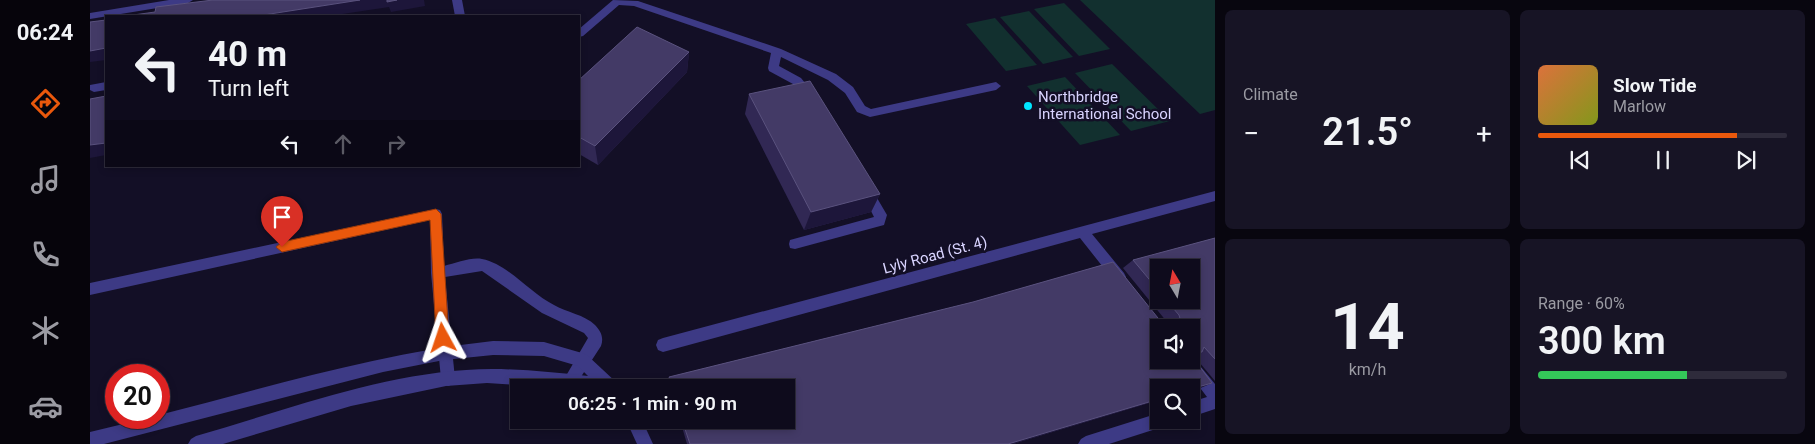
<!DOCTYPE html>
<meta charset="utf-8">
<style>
:root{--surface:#0e0b1c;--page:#171425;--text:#f1f3f6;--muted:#9b9ba3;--line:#2e2b3b;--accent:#ea580c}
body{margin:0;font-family:Roboto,sans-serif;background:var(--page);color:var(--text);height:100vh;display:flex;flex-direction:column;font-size:19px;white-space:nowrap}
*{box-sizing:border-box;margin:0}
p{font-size:16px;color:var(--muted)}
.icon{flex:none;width:28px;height:28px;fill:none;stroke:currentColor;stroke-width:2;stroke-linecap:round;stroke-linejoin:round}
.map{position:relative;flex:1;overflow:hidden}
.drawer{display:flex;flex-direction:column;gap:10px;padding:10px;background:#08060f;width:600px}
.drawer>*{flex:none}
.top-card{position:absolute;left:15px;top:15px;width:475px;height:152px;border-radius:0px;box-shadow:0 2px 8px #0003,0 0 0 1px var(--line);background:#0e0b1c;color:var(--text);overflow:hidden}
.needle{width:32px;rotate:350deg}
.fabs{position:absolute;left:1060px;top:259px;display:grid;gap:10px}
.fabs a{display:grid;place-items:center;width:50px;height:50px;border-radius:0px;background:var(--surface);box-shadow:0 2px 8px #0003,0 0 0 1px var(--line);font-size:25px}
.speed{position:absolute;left:15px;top:364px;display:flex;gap:10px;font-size:25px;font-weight:700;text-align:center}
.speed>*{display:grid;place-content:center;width:65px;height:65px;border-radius:50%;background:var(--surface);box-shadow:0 2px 8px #0003,0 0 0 1px var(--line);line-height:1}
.speed .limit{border:8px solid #d22;background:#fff;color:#111}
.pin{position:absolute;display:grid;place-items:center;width:42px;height:42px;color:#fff;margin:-51px -21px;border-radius:50% 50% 50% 0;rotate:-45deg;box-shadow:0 0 5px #0007}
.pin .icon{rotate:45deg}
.me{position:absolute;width:55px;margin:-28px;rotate:355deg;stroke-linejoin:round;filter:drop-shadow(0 0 4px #0008)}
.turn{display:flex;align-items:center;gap:18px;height:105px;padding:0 20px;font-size:22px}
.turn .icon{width:65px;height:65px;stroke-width:2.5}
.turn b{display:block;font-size:35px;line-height:42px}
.lanes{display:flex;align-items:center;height:48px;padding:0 20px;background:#0003;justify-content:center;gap:25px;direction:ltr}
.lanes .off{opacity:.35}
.big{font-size:38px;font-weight:600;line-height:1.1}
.drawer .card{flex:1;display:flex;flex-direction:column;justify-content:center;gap:8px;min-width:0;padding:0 18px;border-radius:8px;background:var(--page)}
.drawer .dial{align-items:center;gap:0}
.dial b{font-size:65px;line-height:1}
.song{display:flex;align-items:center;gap:15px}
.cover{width:60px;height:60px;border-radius:8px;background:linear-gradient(135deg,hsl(20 70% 55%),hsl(70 70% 35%))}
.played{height:5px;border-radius:2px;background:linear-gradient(90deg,var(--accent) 80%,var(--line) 80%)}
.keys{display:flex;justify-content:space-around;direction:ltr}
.heat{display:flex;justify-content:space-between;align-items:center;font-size:28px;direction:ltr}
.charge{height:8px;border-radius:4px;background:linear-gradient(90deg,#34c759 60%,var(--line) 0)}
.drawer .tiles{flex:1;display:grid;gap:10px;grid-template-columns:repeat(2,1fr)}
.trip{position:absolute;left:420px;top:379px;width:285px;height:50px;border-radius:0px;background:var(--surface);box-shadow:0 2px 8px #0003,0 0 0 1px var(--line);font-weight:600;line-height:50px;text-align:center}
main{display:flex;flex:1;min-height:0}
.menu{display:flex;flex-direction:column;width:90px;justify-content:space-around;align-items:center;background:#06040b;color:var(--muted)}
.menu .icon{width:35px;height:35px}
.menu .active{color:var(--accent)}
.menu b{font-size:22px;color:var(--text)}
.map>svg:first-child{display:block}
</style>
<main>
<nav class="menu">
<b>06:24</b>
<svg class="icon active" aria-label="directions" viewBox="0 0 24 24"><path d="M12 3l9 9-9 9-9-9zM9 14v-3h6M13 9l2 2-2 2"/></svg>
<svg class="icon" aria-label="music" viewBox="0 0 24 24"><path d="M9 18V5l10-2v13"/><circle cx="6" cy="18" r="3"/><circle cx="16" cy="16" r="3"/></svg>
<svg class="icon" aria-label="phone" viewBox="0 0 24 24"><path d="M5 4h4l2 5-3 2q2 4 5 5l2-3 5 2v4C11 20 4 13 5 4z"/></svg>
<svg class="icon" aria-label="climate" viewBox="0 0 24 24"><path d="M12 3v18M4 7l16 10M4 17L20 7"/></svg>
<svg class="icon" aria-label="car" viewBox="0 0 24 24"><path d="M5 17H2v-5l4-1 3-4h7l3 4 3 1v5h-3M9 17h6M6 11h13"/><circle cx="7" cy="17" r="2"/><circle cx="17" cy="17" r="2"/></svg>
</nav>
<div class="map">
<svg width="1125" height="444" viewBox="0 0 1125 444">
<rect width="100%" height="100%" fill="#130f26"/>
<g fill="#12302f">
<path d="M990 0H1125V110L1110 114Z"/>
<path d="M974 3 1020 49 989 56 944 9Z"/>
<path d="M939 11 983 57 953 64 910 17Z"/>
<path d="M905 18 947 65 916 71 876 24Z"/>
<path d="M1022 64 1080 121 1041 131 985 73Z"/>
<path d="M975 77 1030 135 990 145 937 86Z"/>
</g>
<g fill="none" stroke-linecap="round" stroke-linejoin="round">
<g fill="#3d3a85" fill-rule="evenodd">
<path d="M79 0H103L98 3 0 19V13Z"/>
<path d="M362 0H372L375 16H365Z"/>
<path d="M523 0 548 1 691 49 746 74 763 87 775 106 781 109 906 82 911 86 906 90 780 117 767 112 755 93 738 80 691 57 689 66 711 78 724 94 725 97 724 100H716L703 84 679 71 678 68 681 53 544 6 529 5 493 36 489 37V29Z"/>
<path d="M16 82V90L4 92 0 90V85Z"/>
<path d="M776 184 780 186 797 215 794 225 705 249 700 248 699 244 700 240 784 217 770 189 772 186Z"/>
<path d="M346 209 350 210 352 214 354 266C366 263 381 257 392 259 418 264 441 294 464 305 476 312 495 315 505 325 511 331 514 338 511 346L485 386H475L473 381 498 338 494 333 452 313 392 271 355 277 365 379 363 384 358 386 353 384 351 379 341 273 340 220 0 295V283Z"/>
</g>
<g fill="#3d3a85" fill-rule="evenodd">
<path d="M1125 191V201L1002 234 1034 273 1036 277 1034 281 1029 283 1024 281 990 238 573 352 568 350 566 345 568 340 573 338Z"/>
<path d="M403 341 454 342 492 353 497 355 527 383 529 388H472L397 383 356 386 261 406 133 444H98L101 439 106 436C194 411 284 376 376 370 417 367 458 372 498 376L488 366 454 356 403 355 354 360 293 372 14 444H0V432L58 418H69V415C179 387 289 353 403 341Z"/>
<path d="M1101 355 1125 384V409L1101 417V402L1117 397 1089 360H1101Z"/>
<path d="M1069 413V420H1077L1074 425 1069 428 1019 444H988L991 439 996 436Z"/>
<path d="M536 420H552L563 444H547Z"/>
</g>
</g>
<g fill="#312854" fill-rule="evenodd">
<path d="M599 52 597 72 508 165 489 154V80Z"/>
<path d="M659 94 790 194 781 212 714 230 655 114Z"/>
<path d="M1125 238V381L1104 356 1102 357 1122 383 1108 389 1101 391V388H1069V400L923 444H597L590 420H696V388H580L579 383V377L883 302 1023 262 1075 327 1078 326 1077 322 1033 268 1043 260ZM1069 268H1101V300H1069ZM1069 328H1101V360H1069Z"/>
</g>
<g fill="#1d163a">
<path d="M270 0H334L335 6 301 12 299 7 239 16H167Z"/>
<path d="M16 48V60L0 62V51Z"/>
<path d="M599 52 597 72 508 165 505 146Z"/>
<path d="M16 143V155L0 158V145Z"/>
<path d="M790 194 781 212 714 230 721 212Z"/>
<path d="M1122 383 1108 389 1101 391V389Z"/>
<path d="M1069 399V400L923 444H918Z"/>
</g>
<g fill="#433a66" stroke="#5a527e">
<path d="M123 0H270L167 16H36L65 12 66 7Z"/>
<path d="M297 0H307L297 2Z"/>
<path d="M16 20V48L0 51V22Z"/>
<path d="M547 27 599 52 505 146 489 137V80Z"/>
<path d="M720 81 790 194 721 212 659 94Z"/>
<path d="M16 96V143L0 145V99Z"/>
<path d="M1125 238V359L1114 347 1112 352 1101 353V328H1082L1083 323 1091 322 1089 315 1076 300H1101V268H1069V291L1043 260Z"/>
<path d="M1023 262 1076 328H1069V360H1101V355L1122 383 1101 389V388H1069V399L918 444H600L592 420H696V388H583L579 377 883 302Z"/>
</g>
<path fill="#ea580c" stroke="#983908" d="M346 209 351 214 359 338 357 342 353 344 348 342 346 338 340 220 192 252 186 247 192 242Z"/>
<circle fill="#00e5ff" stroke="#130f26" stroke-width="2" cx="938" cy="106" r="5"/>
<g text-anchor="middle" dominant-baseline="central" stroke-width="5" stroke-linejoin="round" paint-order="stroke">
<g font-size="15" fill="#d9d4ff" stroke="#130f26" text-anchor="start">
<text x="948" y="97">Northbridge<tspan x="948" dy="17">International School</tspan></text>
</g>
<g font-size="15" fill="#d9d4ff" stroke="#130f26">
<text transform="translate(845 255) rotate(-15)">Lyly Road (St. 4)</text>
</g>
</g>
</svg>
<div class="fabs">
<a><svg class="needle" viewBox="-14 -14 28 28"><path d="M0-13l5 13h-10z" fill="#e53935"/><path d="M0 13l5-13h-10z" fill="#9b9ba3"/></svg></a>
<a><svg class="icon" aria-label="sound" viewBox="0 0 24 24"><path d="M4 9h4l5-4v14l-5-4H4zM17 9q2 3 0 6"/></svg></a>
<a><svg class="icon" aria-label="search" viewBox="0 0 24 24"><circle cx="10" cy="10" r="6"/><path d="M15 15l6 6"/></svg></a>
</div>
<div class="speed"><div class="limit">20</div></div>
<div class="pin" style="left:192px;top:247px;background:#d93025"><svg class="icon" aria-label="arrive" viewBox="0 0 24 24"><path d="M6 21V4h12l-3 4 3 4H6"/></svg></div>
<svg class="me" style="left:353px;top:338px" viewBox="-20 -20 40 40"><path d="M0-17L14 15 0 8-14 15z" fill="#ea580c" stroke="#fff" stroke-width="4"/></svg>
<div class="trip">06:25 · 1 min · 90 m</div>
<div class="top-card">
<div class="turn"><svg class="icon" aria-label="left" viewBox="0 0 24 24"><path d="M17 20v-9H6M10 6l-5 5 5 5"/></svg><div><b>40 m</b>Turn left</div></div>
<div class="lanes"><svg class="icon" aria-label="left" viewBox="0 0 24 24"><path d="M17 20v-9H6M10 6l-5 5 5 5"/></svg><svg class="icon off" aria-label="ahead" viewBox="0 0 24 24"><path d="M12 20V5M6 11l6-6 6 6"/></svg><svg class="icon off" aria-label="right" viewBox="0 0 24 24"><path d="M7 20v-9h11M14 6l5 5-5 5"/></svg></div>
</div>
</div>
<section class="drawer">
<div class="tiles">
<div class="card"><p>Climate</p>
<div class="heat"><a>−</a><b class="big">21.5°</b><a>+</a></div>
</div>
<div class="card">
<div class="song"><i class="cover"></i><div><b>Slow Tide</b><p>Marlow</p></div></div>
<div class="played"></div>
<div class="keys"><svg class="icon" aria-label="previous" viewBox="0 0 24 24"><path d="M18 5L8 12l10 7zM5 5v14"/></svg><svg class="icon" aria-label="pause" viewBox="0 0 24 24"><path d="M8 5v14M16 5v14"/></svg><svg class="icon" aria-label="next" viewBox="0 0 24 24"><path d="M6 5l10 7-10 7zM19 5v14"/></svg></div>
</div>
<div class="card dial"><b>14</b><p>km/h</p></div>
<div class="card"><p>Range · 60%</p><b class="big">300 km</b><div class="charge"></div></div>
</div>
</section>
</main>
